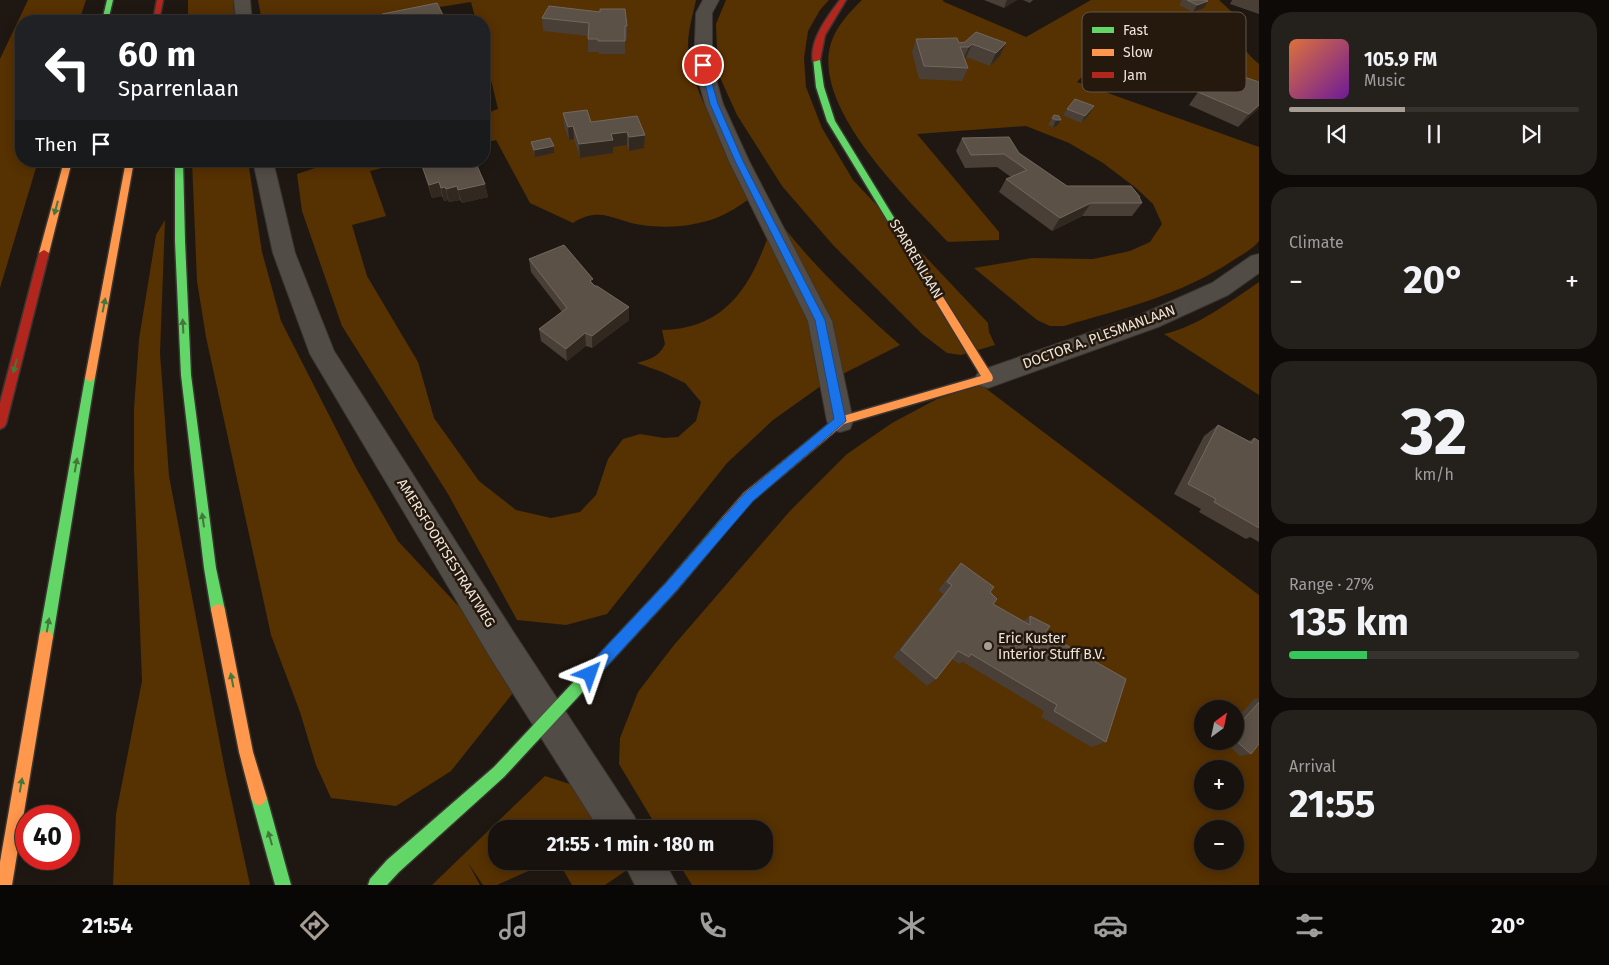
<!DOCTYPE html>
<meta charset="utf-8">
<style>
:root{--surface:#17120e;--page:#24201c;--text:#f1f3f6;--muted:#9e9e9e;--line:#36322e;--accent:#a69d95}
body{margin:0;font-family:"Fira Sans",sans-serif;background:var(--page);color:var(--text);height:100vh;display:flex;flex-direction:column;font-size:19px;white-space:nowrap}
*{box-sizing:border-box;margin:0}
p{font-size:16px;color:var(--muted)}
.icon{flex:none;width:28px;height:28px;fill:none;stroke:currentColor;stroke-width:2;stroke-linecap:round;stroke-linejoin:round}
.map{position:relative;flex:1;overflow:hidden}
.details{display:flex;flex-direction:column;gap:12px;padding:12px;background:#0d0a08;width:350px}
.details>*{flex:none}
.guide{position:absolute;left:15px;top:15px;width:475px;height:152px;border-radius:20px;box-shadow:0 2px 12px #0003,0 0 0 1px var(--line);background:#202124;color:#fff;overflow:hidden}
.needle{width:32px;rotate:33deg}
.fabs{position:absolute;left:1194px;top:700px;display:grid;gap:10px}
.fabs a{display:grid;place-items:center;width:50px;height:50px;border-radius:50%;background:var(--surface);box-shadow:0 2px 12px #0003,0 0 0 1px var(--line);font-size:25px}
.speed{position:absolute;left:15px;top:805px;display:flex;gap:10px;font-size:25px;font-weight:700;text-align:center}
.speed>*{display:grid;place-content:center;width:65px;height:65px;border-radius:50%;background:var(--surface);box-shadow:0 2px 12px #0003,0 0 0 1px var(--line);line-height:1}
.speed .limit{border:8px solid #d22;background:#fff;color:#111}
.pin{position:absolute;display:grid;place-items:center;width:42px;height:42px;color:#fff;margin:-21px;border:2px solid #fff;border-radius:50%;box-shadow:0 1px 5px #0007}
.me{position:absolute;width:55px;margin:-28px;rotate:43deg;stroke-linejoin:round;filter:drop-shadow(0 0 4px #0008)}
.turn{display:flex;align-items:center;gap:18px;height:105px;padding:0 20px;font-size:22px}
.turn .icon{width:65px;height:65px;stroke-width:2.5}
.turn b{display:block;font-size:35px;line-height:42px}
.then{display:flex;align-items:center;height:48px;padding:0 20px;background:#0003;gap:10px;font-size:19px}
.big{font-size:38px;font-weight:700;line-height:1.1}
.details .tile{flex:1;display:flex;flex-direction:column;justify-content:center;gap:8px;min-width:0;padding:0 18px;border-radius:20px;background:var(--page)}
.details .dial{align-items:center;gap:0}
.dial b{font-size:65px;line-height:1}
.song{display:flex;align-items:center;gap:15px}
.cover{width:60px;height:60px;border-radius:8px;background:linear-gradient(135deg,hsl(20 70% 55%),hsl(280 70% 35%))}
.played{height:5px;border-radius:2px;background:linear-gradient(90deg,var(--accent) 40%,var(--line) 40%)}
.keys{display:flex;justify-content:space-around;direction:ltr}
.heat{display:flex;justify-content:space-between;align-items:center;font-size:28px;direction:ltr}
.charge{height:8px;border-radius:4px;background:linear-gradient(90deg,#34c759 27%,var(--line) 0)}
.trip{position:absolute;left:488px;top:820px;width:285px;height:50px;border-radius:20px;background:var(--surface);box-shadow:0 2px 12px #0003,0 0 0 1px var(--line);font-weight:700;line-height:50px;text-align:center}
.tab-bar{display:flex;height:80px;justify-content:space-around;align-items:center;background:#090706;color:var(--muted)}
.tab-bar .icon{width:35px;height:35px}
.tab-bar .active{color:var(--accent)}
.tab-bar b{font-size:22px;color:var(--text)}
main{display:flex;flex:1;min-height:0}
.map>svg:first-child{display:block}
</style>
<main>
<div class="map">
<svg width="1259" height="885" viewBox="0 0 1259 885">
<rect width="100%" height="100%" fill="#1f1812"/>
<g fill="#563102" fill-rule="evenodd">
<path d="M28 0H86L79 21H21V161H38L0 288V59Z"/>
<path d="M188 0H233L235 21H188Z"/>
<path d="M258 0H696C693 14 688 31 688 45 689 91 731 157 758 193 747 200 737 208 725 214 702 226 668 229 642 225 615 222 601 205 573 223L530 203 496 140 484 143V114L498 109 484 51V21H476L471 2 351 21H262Z"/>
<path d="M726 0H829L820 10 808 31 804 58 806 87 822 128 853 180 988 323 989 332 995 345 961 355 947 353 922 334 833 245 782 186 737 115 718 73 716 24Z"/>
<path d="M862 0H944L942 1 1026 37 1091 0H1219L1233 13 1231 16C1233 35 1244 52 1259 64V84L1118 38 1077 82 1259 147V241C1252 250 1241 255 1232 261 1181 295 1122 309 1064 326H1050L1037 320 974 268 1032 258 1093 259 1130 251 1150 242 1162 224 1153 204 1136 188 1103 163 1069 143 1026 126 917 134 999 232V240L948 242C908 199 811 108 831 43 837 25 849 13 862 0Z"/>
<path d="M192 161H248L262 252 281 321 356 468 398 541 477 626 513 693 451 771 396 806 331 798 316 765 300 712 271 635 206 337 197 281Z"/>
<path d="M336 161H409L370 171 386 216 352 225 367 276 418 362 434 418 479 481 516 510 551 518 580 512 596 495 608 459 623 439 640 434 664 438 678 437 696 421 701 402 685 383 662 372 637 363C650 359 659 357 665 344L662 330C733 329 756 275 775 216 811 264 856 306 900 345L825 383 773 420 727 463 607 614 566 625 517 620 448 494 342 326 302 211 297 174Z"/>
<path d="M165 220 160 353 169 476 225 770 250 885H113L116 814 142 681 134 470V409L139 339 156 235Z"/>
<path d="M1259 282V395L1164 334C1197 327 1231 301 1259 282Z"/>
<path d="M980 384 1259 595V885H692L677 861H764V829H658L619 764 620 738 638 692 674 645 790 511 847 454 892 423 937 399ZM1202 709H1235V741H1202ZM1202 769H1235V801H1202ZM1202 829H1235V861H1202Z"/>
<path d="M545 776 576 786 602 829H496V861H551L497 885H483L468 863 480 885H432Z"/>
<path d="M558 861H622L627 870 605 885H572Z"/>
</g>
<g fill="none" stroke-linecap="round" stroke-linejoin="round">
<defs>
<g id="street">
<path d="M234 0H250L252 21H236Z"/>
<path d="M703 0H719L712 13V65L723 104 749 161 832 321 853 421 850 429 840 432 830 429 827 421 808 321 729 161 705 104 694 65 696 13Z"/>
<path d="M253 161H273L295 253 334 351 514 633 634 816 640 829H599L490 657 310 354 273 253Z"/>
<path d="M1259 254V273L1228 295 1158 327 988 388 979 385 975 378 979 371 1140 315 1212 283 1251 256Z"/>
<path d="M623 861H664L677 885H635Z"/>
</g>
<g id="fast">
<path d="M107 0H113L108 21H102Z"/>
<path d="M813 58 820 60 824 87 835 121 923 265V269H917L827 121 816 87Z"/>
<path d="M175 161H183L185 241 191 375 216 568 225 610 223 614 218 616 213 614 211 610 204 568 181 375 175 241Z"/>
<path d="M90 374 95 378 53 637 51 642 46 644 41 642 39 637 85 378Z"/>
<path d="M727 516 731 517 733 521 731 525 676 591 504 777 399 872 387 885H368L370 879 387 860 494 767 666 583 723 517Z"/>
<path d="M259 790 264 793 267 798 291 885H275L251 798 254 793Z"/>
</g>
<g id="slow">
<path d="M64 161H72L49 253 44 256 39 253Z"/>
<path d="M126 161H134L95 378 90 382 85 378Z"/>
<path d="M920 264 923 265 992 375 993 378 992 381 844 424 752 501 731 525 727 526 723 525 721 521 723 517 744 493 836 418 981 376 915 267Z"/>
<path d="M218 604 223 606 225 610 253 752 267 798 264 803 259 806 254 803 251 798 239 752 211 610 213 606Z"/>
<path d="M46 630 51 632 53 637 12 885H0V862L39 637 41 632Z"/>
</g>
<g id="jam">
<path d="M157 0H163L159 21H153Z"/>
<path d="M840 0H846L825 35 820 60 813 62C809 40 828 16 840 0Z"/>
<path d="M44 250 49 253 6 424 4 427 0 429V403L39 253Z"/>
</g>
</defs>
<use href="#street" stroke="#3a3531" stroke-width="2"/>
<use href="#fast" stroke="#3a3531" stroke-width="3"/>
<use href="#slow" stroke="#3a3531" stroke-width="3"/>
<use href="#jam" stroke="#3a3531" stroke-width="3"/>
<use href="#street" fill="#524c47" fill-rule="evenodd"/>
<use href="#fast" fill="#63d668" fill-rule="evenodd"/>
<use href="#slow" fill="#ff974d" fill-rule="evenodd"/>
<use href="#jam" fill="#b3261e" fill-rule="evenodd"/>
</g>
<g fill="#493f36">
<path d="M984 0H1017L1004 8Z"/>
<path d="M1023 0H1033L1030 3Z"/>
<path d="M1182 0H1205L1204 8 1193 12 1179 5Z"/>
<path d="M1232 0H1259V14L1230 4Z"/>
<path d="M542 18 627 26V39H625V54H599V52H588V36L543 31Z"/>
<path d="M976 32 1000 56 990 66 966 57 965 59 968 68 962 81 919 79 912 52 916 39 959 43 965 42Z"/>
<path d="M1115 45 1153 48 1149 55 1143 61 1125 54 1123 56 1111 52Z"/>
<path d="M1197 55 1215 57 1211 64 1206 68 1193 62Z"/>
<path d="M1259 82V108L1238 127 1189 105 1198 92Z"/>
<path d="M1067 109 1090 113 1081 123 1063 115Z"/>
<path d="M563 113 591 122 645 135 644 148 629 151 627 145 613 147V153L580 158 574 139 569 140 564 126Z"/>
<path d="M1052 118 1061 120 1057 126 1053 127 1048 125Z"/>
<path d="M962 138 1019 153 1067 186 1140 197 1139 198 1142 203 1132 216H1082L1052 231 999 192 1006 179 1011 177 997 167 965 168 956 151Z"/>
<path d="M531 142 554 153 535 157 532 149Z"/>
<path d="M428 161H475L485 184 488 197 462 203 460 200 449 202 448 200 444 201 442 196 432 198 426 179 422 166 429 165Z"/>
<path d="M529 259 593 284 595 286 629 307V320L592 348 586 346 567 361 541 341 539 329 562 312 531 272Z"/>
<path d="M1218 425 1249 441 1254 438 1259 441V542L1250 537 1246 539 1199 512 1201 509 1174 494 1204 436Z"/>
<path d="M961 563 990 592 993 604 1023 621 1030 616 1045 633 1106 742 1091 747 1041 717 1044 711 963 662 959 664 952 659 936 679 927 686 893 657 943 594 938 590 952 572Z"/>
<path d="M1259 698V744L1251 754 1240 756 1224 741H1235V721L1254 699Z"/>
</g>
<g fill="#312820">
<path d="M1007 0H1017L1004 8Z"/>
<path d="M1208 1 1204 8 1193 12 1197 5Z"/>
<path d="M1006 43 1000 56 990 66 996 53Z"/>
<path d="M972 44 966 57 963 60 969 47Z"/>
<path d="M1153 48 1149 55 1143 61 1147 54Z"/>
<path d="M1215 57 1211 64 1206 68 1211 61Z"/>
<path d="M1259 105V108L1238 127 1249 114Z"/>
<path d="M1094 106 1090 113 1081 123 1085 116Z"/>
<path d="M1056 120H1061L1057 126 1053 127Z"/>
<path d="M573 126 574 139 569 140 568 127Z"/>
<path d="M627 132V145L613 147V153L580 158 579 144 611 134Z"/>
<path d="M645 135 644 148 629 151V137Z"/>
<path d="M554 146V153L535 157 534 150Z"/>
<path d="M439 182 442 196 432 198 429 185Z"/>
<path d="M485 184 488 197 462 203 458 190Z"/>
<path d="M457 186 460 200 449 202 446 189Z"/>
<path d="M445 187 448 200 444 201 441 188Z"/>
<path d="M1091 203 1082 216 1052 231 1060 218Z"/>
<path d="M629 307V320L592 348V336Z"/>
<path d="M585 333 586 346 567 361 566 349Z"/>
</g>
<g fill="#5b5147" stroke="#72685f">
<path d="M1187 0H1205L1208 1 1197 5Z"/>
<path d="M437 3 446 21H386L382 14Z"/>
<path d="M549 6 600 12V9H625L627 26H625V41H598V39H588L589 23 542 18Z"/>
<path d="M976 32 1006 43 996 53 972 44 969 47H960L968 68 924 66 916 39 957 38 959 43 965 42Z"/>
<path d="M1224 70 1259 82V105L1249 114 1198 92Z"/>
<path d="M1075 99 1094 106 1085 116 1067 109Z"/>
<path d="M587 110 591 122 637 116 645 135 629 137 627 132 611 134 613 140 579 144 573 126 568 127 563 113Z"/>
<path d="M1054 115 1059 116 1061 120H1056L1052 118Z"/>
<path d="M1009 137 1019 153 1067 186H1131L1140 197H1139L1142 203H1091L1060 218 1006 179 1027 170 1004 154 971 155 962 138Z"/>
<path d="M550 138 554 146 534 150 531 142Z"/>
<path d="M429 161H475L485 184 458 190 457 186 446 189 445 187 441 188 439 182 429 185 422 166 430 164Z"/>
<path d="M564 245 593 279 590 281 595 286H597L629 307 592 336 585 333 566 349 539 329 567 308 529 259Z"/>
<path d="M1218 425 1252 443 1254 438 1259 441V528L1214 502 1216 499 1188 484Z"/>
<path d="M961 563 994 587 990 592 997 599 993 604 1030 625V616L1050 626 1045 633 1126 679 1106 742 1054 711 1057 705 971 654 969 657 958 651 936 679 901 650 952 585 947 582Z"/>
<path d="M1259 702V744L1251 754 1235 740V729Z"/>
</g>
<defs><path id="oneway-solid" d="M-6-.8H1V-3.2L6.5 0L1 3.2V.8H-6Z" transform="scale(1.25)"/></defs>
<g fill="#44773a">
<use href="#oneway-solid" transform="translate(56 208) rotate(105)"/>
<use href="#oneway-solid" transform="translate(104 305) rotate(-79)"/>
<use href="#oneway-solid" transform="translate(183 326) rotate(-93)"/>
<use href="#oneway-solid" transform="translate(15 366) rotate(105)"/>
<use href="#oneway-solid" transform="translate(76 465) rotate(-80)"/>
<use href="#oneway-solid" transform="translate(203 520) rotate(-98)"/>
<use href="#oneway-solid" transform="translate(48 625) rotate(-80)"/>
<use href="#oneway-solid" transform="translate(232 680) rotate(-101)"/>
<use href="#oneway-solid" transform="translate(21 785) rotate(-80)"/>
<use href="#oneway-solid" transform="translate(270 838) rotate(-106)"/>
</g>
<path fill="#1a73e8" stroke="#114b97" d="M700 63 707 65 718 104 743 161 825 320 846 421 753 501 675 592 595 679 590 681 585 679 583 674 585 669 666 583 744 494 834 419 815 320 735 161 710 104Z"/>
<circle fill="#a69d95" stroke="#25180c" stroke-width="2" cx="988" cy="646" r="5"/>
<g text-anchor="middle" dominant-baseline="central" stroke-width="5" stroke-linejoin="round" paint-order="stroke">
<g font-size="14" fill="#eee5dc" stroke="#25180c">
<text transform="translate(916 259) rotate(59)">SPARRENLAAN</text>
<text transform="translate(1099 337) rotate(-20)">DOCTOR A. PLESMANLAAN</text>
<text transform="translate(446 553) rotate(58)">AMERSFOORTSESTRAATWEG</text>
</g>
<g font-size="14" fill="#eee5dc" stroke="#25180c" text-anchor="start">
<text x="998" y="638">Eric Kuster<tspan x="998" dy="16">Interior Stuff B.V.</tspan></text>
</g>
</g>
<rect x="1082" y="12" width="164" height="80" rx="8" fill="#25180c" stroke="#61564a" stroke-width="1"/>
<rect x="1092" y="27" width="22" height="6" fill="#63d668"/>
<rect x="1092" y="49" width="22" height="7" fill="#ff974d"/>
<rect x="1092" y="72" width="22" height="6" fill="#b3261e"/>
<g font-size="14" fill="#eee5dc">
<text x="1123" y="35">Fast</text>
<text x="1123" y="57">Slow</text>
<text x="1123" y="80">Jam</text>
</g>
</svg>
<div class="fabs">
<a><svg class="needle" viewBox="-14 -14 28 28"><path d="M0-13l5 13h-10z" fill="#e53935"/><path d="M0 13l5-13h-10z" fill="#9e9e9e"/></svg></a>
<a>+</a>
<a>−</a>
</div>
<div class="speed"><div class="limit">40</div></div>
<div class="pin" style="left:703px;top:65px;background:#d93025"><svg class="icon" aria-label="arrive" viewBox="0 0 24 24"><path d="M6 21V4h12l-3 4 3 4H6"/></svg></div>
<svg class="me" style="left:590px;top:674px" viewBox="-20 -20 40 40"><path d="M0-17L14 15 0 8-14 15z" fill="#1a73e8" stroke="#fff" stroke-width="4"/></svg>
<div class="trip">21:55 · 1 min · 180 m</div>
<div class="guide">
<div class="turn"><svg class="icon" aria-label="left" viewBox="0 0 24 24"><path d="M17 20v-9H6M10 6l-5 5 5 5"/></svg><div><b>60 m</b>Sparrenlaan</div></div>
<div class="then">Then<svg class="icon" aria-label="arrive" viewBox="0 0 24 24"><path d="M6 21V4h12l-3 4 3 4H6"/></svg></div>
</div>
</div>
<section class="details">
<div class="tile">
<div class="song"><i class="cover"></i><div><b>105.9 FM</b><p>Music</p></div></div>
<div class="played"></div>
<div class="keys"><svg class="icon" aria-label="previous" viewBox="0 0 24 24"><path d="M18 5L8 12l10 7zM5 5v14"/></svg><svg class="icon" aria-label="pause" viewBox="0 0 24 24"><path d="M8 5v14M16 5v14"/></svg><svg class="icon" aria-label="next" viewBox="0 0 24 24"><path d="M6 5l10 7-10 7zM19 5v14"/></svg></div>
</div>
<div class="tile"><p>Climate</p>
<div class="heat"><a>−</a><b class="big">20°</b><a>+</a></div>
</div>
<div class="tile dial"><b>32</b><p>km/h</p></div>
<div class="tile"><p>Range · 27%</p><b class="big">135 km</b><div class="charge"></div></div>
<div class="tile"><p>Arrival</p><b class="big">21:55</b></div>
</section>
</main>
<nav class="tab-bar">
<b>21:54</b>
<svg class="icon active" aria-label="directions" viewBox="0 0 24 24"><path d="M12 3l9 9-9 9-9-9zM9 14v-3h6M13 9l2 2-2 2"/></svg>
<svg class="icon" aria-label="music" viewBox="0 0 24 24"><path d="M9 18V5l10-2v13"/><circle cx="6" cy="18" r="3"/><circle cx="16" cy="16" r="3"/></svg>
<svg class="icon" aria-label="phone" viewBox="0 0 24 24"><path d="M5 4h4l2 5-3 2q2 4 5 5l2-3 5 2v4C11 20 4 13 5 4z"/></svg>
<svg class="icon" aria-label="climate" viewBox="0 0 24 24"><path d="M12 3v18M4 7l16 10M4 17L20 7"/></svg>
<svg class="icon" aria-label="car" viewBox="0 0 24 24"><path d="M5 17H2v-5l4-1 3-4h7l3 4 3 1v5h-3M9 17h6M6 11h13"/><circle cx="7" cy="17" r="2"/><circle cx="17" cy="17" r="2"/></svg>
<svg class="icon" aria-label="filters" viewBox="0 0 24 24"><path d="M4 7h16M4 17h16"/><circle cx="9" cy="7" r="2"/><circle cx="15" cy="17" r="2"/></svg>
<b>20°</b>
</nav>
